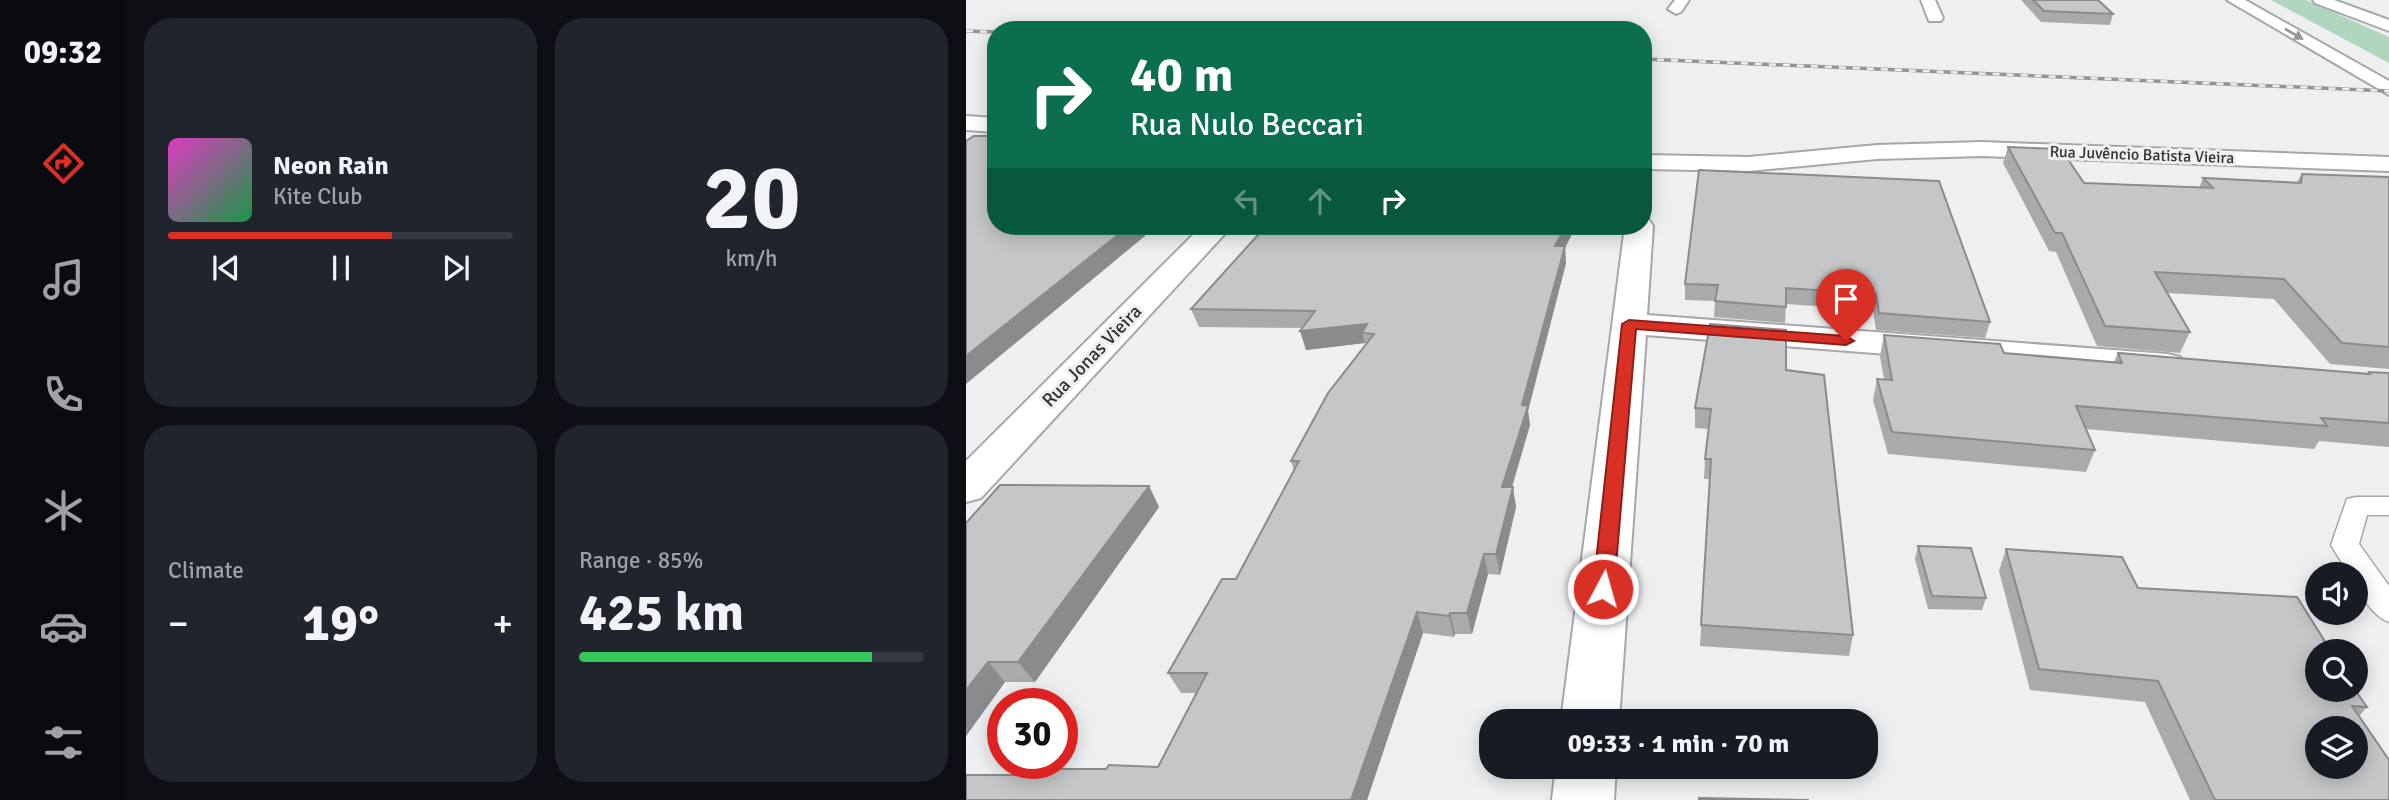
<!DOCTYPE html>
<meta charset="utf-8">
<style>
:root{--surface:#171b24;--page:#20242c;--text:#f1f3f6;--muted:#9ea1a6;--line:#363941;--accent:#d93025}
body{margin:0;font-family:Signika,sans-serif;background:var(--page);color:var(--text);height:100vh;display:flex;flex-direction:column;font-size:26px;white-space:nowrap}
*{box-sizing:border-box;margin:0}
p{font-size:23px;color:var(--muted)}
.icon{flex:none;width:38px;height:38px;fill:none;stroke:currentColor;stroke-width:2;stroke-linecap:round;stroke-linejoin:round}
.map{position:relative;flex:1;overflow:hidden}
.side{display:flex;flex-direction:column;gap:18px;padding:18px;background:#0d0f14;width:840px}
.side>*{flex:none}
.top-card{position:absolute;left:21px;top:21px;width:665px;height:214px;border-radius:28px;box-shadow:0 4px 18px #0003;background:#0b6e4f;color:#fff;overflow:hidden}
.tools{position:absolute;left:1339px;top:562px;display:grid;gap:14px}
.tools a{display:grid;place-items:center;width:63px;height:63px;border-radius:50%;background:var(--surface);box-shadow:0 4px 18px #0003;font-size:35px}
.speed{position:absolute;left:21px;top:688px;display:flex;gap:14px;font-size:35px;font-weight:700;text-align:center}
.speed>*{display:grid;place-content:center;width:91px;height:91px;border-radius:50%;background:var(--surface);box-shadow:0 4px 18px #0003;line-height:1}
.speed .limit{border:10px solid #d22;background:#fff;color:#111}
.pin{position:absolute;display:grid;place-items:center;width:60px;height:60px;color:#fff;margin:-72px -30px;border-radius:50% 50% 50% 0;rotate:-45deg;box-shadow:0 0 7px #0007}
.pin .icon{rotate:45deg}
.me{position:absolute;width:77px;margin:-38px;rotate:6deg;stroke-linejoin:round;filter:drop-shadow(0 0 5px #0008)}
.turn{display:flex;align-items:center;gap:24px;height:147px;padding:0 28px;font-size:32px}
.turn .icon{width:91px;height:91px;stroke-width:2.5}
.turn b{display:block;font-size:49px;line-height:60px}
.lanes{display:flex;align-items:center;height:66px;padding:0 28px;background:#0003;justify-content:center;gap:35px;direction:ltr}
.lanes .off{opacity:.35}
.big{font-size:52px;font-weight:800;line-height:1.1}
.side .widget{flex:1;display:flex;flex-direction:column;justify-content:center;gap:10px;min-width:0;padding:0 24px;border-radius:28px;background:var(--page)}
.side .dial{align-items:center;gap:0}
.dial b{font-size:91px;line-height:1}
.song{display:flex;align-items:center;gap:21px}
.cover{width:84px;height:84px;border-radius:10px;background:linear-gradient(135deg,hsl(310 70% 55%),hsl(140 70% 35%))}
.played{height:7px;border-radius:4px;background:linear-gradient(90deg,var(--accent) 65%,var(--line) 65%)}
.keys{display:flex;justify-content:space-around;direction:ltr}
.heat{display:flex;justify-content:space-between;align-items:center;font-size:38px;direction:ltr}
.charge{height:10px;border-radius:5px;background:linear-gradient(90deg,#34c759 85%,var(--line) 0)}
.side .tiles{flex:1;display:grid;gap:18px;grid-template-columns:repeat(2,1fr)}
.trip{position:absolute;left:513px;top:709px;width:399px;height:70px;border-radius:28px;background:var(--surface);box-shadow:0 4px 18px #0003;font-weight:800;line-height:70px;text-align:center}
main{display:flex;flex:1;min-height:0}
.tab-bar{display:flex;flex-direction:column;width:126px;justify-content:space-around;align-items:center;background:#090b0e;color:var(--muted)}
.tab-bar .icon{width:49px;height:49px}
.tab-bar .current{color:var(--accent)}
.tab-bar b{font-size:32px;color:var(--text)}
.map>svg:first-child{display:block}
</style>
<main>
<nav class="tab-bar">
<b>09:32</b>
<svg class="icon current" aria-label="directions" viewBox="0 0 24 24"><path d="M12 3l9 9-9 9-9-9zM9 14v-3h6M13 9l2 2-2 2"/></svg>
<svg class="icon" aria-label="music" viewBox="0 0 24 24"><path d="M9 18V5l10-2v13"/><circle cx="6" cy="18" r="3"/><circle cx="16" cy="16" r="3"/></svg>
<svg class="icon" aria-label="phone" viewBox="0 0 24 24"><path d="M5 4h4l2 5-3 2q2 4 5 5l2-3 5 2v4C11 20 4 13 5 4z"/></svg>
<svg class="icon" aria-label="climate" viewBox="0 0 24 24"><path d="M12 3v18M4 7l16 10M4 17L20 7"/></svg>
<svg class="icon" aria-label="car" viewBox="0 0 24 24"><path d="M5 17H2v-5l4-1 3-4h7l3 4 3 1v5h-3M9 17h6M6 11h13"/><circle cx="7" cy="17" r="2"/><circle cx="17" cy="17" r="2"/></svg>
<svg class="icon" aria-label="filters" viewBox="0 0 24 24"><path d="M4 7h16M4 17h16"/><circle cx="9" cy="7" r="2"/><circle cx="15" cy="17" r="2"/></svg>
</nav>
<section class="side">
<div class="tiles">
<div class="widget">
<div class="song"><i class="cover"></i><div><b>Neon Rain</b><p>Kite Club</p></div></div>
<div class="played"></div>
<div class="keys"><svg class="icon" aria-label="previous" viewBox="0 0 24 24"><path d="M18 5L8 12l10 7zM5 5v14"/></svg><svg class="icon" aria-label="pause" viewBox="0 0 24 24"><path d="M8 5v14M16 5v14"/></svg><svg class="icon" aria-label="next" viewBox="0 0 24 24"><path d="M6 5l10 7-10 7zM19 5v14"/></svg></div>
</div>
<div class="widget dial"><b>20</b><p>km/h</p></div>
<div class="widget"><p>Climate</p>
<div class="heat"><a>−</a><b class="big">19°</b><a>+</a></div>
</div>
<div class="widget"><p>Range · 85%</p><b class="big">425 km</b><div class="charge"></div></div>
</div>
</section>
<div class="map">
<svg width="1423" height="800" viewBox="0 0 1423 800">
<rect width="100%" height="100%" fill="#edeff1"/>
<path fill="#b0d6c0" d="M1305 0H1340L1423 37V63Z"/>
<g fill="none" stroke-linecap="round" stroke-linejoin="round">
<defs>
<path id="lane" d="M1390 497H1423V515H1401L1393 544 1423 586V622C1407 617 1390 591 1390 574H1383L1365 545 1381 499Z"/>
<g id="street">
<path d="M709 0H723L715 12 710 14 702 9Z"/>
<path d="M955 0H969L977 18 975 21H963Z"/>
<path d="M0 116 30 118V132L0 130Z"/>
<path d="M1016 142 1423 157V171L1016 156 911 159 783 171 677 169V155L783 157 911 145Z"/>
<path d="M677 219 683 220 687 226 681 315 1201 354 1214 357 1219 365 1214 373 1201 376 680 335 653 721H595L659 226H677Z"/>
<path d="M236 226H266L15 498 0 502V461Z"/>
<path d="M590 766H650L648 800H586Z"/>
</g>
<path id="secondary" d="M1261 0H1279L1423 81V95Z"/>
<path id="highway" d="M1347 0H1368L1423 20V31L1349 3Z"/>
</defs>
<use href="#lane" stroke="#a6a7a9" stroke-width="3"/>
<use href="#street" stroke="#a6a7a9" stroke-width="4"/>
<use href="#secondary" stroke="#a6a7a9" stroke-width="4"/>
<use href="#highway" stroke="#a6a7a9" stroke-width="4"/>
<use href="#lane" fill="#fff" fill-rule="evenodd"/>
<use href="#street" fill="#fff" fill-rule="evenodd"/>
<use href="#secondary" fill="#fff" fill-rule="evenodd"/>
<use href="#highway" fill="#fff" fill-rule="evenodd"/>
<defs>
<g id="rail">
<path d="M0 31 30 32"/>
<path d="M677 59 1423 91"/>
</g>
</defs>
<use href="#rail" stroke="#939495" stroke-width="3.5"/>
<use href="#rail" stroke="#edeff1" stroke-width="2.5" stroke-dasharray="7" stroke-linecap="butt"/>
</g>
<g fill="#a9aaac">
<path d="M1055 0H1132L1147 14 1144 25 1075 22Z"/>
<path d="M1042 147 1118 183 1233 188 1237 178 1331 182 1336 174 1423 178V369L1364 364 1308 299 1201 293 1224 332 1214 353 1131 346 1090 252 1083 251 1037 163Z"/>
<path d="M733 170 1024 322 1019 338 910 330 907 310 820 304 819 323 748 317 749 301 719 300V284Z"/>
<path d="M599 248 600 263 562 411 564 425 546 487 550 507 534 575 522 574 506 634H489L488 637 457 633 401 800 84 775 140 769 192 767 230 693H215L202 673 270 579 328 471 325 461 399 346V343L340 350 336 328 233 327 225 309Z"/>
<path d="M918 335 1038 353 1148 362 1152 353 1401 374 1403 372 1423 373V447L1353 441 1348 449 1120 429 1129 450 1120 472 922 454 907 400 911 379H918L914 356Z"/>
<path d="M820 370 887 635 883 656 734 646 744 479H738L739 459 743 429 729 428V408Z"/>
<path d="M183 486 193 507 69 682H39L0 736V523Z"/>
<path d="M952 546 1020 598 1016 610 962 609 949 559Z"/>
<path d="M1040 549 1172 588 1401 707 1393 716 1423 800H1224L1179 702 1064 690 1033 571Z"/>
</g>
<g fill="#8a8b8c">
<path d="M163 226H191L0 384V356Z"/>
<path d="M600 226H610L599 248 600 263 562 411 564 425 540 507 536 487 589 246Z"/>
<path d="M401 324 396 333 399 343 340 350 334 331Z"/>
<path d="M183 486 193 507 69 682 52 662Z"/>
<path d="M547 487 550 507 534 575 530 554Z"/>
<path d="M518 554 522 574 506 634 501 613Z"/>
<path d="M451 612 457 633 401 800H385Z"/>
<path d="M484 613 489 634 488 637 483 616Z"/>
<path d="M22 662 39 682 0 736V690Z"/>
</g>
<g fill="#c5c6c8" stroke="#8a8b8c" stroke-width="2" fill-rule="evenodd">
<path d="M1067 0H1132L1147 14 1078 11Z"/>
<path d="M8 136H30V226H163L0 356V141Z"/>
<path d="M1042 147 1095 149 1118 183 1247 188 1237 178 1335 183 1336 174 1422 177 1423 178V347L1376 343 1318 279 1189 272 1224 332 1139 326 1096 233H1089Z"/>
<path d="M733 170 973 181 1024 322 913 313 910 294 820 288V307L749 301 752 285 719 284Z"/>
<path d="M300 226H600L589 246H599L556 405 562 406 536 487H547L530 554H518L501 613H484L483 616 451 612 385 800H0V775H84L89 769H140L143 765 192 767 241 673H202L256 579H270L333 461H325L362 393 408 334 396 333 401 324 334 331 349 311 225 309Z"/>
<path d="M744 324 820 330V370L858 375 887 635 735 625 745 459H739L745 409 729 408Z"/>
<path d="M918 335 1034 344 1038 353 1156 363 1152 353 1404 374 1403 372 1423 373V423L1355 418 1361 426 1110 406 1129 450 926 432 911 379 926 380Z"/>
<path d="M34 485 183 486 52 662H22L0 690V523Z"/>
<path d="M952 546 1005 548 1020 598 966 596Z"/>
<path d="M1040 549 1156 557 1172 588 1331 597 1365 651H1351V690H1389L1401 707 1386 706 1423 760V800H1249L1192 681 1073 669ZM1351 728H1390V766H1351Z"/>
<path d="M733 798 843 800H733Z"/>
</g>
<defs><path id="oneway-solid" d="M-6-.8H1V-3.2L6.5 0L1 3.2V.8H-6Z" transform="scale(1.75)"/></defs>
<use fill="#989898" href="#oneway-solid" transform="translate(1328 34) rotate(30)"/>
<path fill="#d93025" stroke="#8d1f18" stroke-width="2" d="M663 320 880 336 888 341 880 345 670 329 648 589 645 594 637 597 630 594 627 589 656 324Z"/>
<g text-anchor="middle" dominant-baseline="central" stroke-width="6" stroke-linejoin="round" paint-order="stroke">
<g font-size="16" fill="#313132" stroke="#edeff1">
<text transform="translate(1176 155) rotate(2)">Rua Juvêncio Batista Vieira</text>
</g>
<g font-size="19" fill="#313132" stroke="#edeff1">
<text transform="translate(126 356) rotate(-46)">Rua Jonas Vieira</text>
</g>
</g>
</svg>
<div class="tools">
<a><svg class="icon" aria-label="sound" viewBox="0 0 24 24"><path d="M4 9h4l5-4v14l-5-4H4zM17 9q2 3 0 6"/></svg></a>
<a><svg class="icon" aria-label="search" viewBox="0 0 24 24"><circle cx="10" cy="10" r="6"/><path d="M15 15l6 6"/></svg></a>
<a><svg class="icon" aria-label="layers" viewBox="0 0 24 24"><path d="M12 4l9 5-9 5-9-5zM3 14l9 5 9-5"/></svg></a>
</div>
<div class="speed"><div class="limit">30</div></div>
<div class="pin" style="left:880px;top:341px;background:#d93025"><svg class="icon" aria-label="arrive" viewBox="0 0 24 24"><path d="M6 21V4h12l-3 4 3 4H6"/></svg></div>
<svg class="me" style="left:637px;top:589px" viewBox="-20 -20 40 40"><circle r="17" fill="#d93025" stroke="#fff" stroke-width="3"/><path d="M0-11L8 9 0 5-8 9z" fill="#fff"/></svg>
<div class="trip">09:33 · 1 min · 70 m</div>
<div class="top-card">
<div class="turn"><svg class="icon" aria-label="right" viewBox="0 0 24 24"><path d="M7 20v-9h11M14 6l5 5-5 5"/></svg><div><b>40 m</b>Rua Nulo Beccari</div></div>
<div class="lanes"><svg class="icon off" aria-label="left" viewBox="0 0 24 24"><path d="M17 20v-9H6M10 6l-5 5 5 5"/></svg><svg class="icon off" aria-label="ahead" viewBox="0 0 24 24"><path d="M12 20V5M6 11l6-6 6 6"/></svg><svg class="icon" aria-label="right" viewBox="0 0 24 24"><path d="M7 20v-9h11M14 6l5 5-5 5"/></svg></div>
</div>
</div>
</main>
